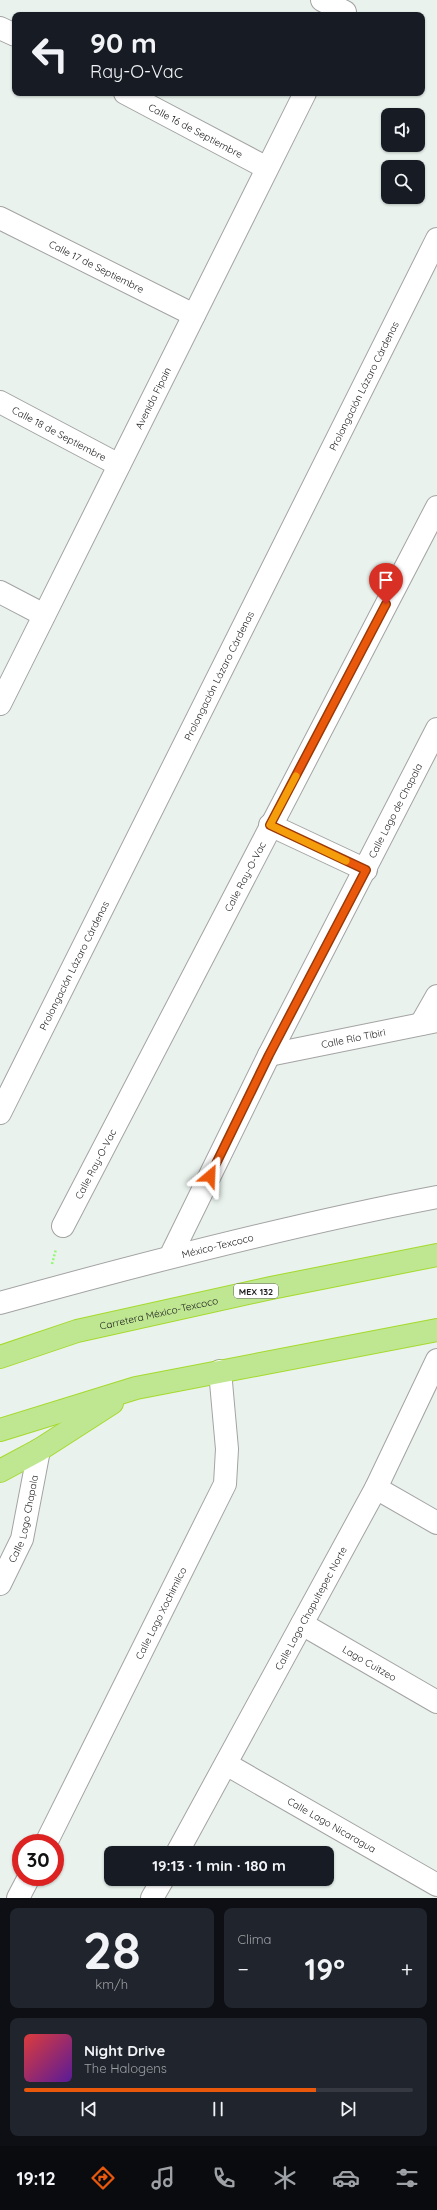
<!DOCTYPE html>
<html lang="es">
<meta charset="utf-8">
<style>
:root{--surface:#171b24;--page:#20242c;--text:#f1f3f6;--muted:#9ea1a6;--line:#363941;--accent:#ea580c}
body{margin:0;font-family:Quicksand,sans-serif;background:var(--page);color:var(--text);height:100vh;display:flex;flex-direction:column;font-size:15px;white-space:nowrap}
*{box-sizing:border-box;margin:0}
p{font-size:13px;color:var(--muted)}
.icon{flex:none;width:22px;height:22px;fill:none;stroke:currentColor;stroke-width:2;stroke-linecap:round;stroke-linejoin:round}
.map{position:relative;height:1898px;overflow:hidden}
.side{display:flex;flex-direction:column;gap:10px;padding:10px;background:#0d0f14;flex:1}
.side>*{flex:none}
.hud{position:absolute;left:12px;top:12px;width:413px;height:84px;border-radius:8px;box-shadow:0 1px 3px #0004;background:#171b24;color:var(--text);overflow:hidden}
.tools{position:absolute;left:381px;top:108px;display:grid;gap:8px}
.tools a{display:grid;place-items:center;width:44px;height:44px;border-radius:8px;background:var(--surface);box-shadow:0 1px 3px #0004;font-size:20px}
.speed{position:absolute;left:12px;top:1834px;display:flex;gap:8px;font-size:20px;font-weight:700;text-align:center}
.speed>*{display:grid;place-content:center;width:52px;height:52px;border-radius:50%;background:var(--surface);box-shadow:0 1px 3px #0004;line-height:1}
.speed .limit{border:6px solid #d22;background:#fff;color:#111}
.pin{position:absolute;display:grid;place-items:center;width:34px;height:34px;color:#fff;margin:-41px -17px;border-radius:50% 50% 50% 0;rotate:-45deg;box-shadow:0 0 4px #0007}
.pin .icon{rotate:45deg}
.me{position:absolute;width:44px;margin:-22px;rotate:26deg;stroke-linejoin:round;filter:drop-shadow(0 0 3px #0008)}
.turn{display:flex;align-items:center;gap:14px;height:84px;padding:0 12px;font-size:18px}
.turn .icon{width:52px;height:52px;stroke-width:2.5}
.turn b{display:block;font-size:28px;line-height:34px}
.big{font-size:30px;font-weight:700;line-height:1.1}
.side .widget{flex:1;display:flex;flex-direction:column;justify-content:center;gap:6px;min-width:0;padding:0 14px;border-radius:8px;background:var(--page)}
.side .dial{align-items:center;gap:0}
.dial b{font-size:52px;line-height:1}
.song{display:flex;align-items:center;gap:12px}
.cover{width:48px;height:48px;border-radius:6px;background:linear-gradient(135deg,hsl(0 70% 55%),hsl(270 70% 35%))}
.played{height:4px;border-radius:2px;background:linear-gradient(90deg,var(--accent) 75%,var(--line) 75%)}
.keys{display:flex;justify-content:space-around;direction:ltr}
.heat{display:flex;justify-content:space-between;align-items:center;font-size:22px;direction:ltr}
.side .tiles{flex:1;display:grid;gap:10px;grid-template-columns:1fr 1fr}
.widget:last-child{grid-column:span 2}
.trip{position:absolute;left:104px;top:1846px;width:230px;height:40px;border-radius:8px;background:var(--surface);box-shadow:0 1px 3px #0004;font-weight:700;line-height:40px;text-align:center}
.tabs{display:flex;height:64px;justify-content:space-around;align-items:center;background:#090b0e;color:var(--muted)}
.tabs .icon{width:28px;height:28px}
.tabs .selected{color:var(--accent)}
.tabs b{font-size:18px;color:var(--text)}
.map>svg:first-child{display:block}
</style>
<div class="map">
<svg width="437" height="1898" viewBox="0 0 437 1898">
<rect width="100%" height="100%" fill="#e9f2ec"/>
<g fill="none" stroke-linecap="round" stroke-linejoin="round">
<defs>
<g id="street">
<path d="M322 0 345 12"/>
<path d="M0 28 15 35"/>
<path id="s1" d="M125 93 267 168"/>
<path id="s2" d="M0 218 194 315"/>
<path id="s3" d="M0 402 119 465"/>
<path d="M0 592 44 615"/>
<path id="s4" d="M0 704 305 93"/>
<path d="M270 825 366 870"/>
<path d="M421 1024 437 996"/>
<path id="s5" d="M269 1055 437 1021"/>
<path id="s6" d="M0 1113 437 239"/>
<path id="s7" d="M63 1226 437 507"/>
<path id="s8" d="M170 1257 269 1055 437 729"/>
<path id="s9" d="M0 1303C144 1263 290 1225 437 1197"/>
<path d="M376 1488 437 1523"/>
<path id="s10" d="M0 1584 22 1539 39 1450"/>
<path id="s11" d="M302 1624 437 1702"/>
<path id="s12" d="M226 1764 437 1885"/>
<path id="s13" d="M46 1843 225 1484 227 1449 220 1371"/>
<path id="s14" d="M177 1853 376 1488 437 1360"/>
<path d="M18 1898 29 1877"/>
<path d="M152 1898 163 1879"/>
</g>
<g id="highway">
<path id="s15" d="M0 1357 77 1331 271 1288 437 1255"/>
<path d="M0 1430 136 1388 437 1330"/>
<path d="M0 1471 39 1450 112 1403"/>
</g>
</defs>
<use href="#street" stroke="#a3a3a3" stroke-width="24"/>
<use href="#highway" stroke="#a4da2b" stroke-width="24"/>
<path stroke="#93f973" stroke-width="2.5" stroke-dasharray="2 2" stroke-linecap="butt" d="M52 1264 56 1249"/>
<use href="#street" stroke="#fff" stroke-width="22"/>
<use href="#highway" stroke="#bfe792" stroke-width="22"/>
</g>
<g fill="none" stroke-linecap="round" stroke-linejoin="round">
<defs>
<path id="route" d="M210 1176 269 1055 366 870 270 825 386 604"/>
</defs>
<use href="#route" stroke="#983908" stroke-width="10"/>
<use href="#route" stroke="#ea580c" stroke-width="7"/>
<path stroke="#f59e0b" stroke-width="7" d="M296 776 270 825 346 861"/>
</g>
<g text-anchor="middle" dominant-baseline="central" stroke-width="3" stroke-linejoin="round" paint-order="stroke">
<rect fill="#fff" stroke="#646464" stroke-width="1" x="234" y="1284" width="44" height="14" rx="3"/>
<g font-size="9" font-weight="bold" fill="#222">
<text x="256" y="1291">MEX 132</text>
</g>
<g font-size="10" fill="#222" stroke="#fff">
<text stroke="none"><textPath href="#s1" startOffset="80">Calle 16 de Septiembre</textPath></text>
<text stroke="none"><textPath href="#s2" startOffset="108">Calle 17 de Septiembre</textPath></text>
<text stroke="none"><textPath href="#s6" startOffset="813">Prolongación Lázaro Cárdenas</textPath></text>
<text stroke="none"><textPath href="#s4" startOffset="342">Avenida Fipain</textPath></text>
<text stroke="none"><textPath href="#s3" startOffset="67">Calle 18 de Septiembre</textPath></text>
<text stroke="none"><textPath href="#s6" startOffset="489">Prolongación Lázaro Cárdenas</textPath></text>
<text stroke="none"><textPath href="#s8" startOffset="500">Calle Lago de Chapala</textPath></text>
<text stroke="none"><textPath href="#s7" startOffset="394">Calle Ray-O-Vac</textPath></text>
<text stroke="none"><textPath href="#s6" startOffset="165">Prolongación Lázaro Cárdenas</textPath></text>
<text stroke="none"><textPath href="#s5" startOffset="86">Calle Río Tibiri</textPath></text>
<text stroke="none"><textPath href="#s7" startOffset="70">Calle Ray-O-Vac</textPath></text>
<text stroke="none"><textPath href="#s9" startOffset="225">México-Texcoco</textPath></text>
<text stroke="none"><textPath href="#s15" startOffset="165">Carretera México-Texcoco</textPath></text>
<text stroke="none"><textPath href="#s10" startOffset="70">Calle Lago Chapala</textPath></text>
<text stroke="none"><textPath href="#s14" startOffset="279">Calle Lago Chapultepec Norte</textPath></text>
<text stroke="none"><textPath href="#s13" startOffset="257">Calle Lago Xochimilco</textPath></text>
<text stroke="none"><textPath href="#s11" startOffset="78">Lago Cuitzeo</textPath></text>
<text stroke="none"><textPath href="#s12" startOffset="122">Calle Lago Nicaragua</textPath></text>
</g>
</g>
</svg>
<div class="tools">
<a><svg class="icon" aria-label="sound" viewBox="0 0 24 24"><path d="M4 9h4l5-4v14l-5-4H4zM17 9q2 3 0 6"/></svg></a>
<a><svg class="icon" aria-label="search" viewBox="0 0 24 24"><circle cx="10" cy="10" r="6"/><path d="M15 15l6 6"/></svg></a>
</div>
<div class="speed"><div class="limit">30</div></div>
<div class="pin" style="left:386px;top:604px;background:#d93025"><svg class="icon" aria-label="arrive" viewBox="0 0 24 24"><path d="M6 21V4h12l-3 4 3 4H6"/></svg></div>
<svg class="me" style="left:210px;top:1176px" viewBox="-20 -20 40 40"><path d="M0-17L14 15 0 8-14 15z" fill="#ea580c" stroke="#fff" stroke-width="4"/></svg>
<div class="trip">19:13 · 1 min · 180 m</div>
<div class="hud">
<div class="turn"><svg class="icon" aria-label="left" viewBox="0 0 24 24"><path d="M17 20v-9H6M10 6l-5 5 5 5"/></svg><div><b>90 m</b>Ray-O-Vac</div></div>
</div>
</div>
<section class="side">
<div class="tiles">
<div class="widget dial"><b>28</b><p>km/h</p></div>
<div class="widget"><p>Clima</p>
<div class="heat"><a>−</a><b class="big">19°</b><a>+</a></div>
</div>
<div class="widget">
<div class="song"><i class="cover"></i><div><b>Night Drive</b><p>The Halogens</p></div></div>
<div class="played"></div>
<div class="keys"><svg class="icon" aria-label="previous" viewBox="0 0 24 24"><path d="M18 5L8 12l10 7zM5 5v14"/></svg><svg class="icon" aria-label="pause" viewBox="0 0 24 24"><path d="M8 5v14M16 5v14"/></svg><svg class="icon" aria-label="next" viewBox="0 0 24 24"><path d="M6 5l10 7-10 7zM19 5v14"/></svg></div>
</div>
</div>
</section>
<nav class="tabs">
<b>19:12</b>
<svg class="icon selected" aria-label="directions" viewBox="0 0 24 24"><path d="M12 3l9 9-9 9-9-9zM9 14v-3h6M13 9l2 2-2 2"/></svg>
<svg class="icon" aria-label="music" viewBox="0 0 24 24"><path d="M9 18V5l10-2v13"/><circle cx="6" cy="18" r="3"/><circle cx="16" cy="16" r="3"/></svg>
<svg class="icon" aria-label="phone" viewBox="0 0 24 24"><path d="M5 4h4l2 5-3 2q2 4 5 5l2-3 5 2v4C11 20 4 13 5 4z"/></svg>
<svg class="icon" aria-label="climate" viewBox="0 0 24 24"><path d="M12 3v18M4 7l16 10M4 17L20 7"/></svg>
<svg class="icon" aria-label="car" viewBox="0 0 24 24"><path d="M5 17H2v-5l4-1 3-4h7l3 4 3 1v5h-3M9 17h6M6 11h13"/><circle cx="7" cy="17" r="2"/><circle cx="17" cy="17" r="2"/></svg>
<svg class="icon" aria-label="filters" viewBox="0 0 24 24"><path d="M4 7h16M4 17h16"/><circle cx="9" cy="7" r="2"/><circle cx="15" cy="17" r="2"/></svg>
</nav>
